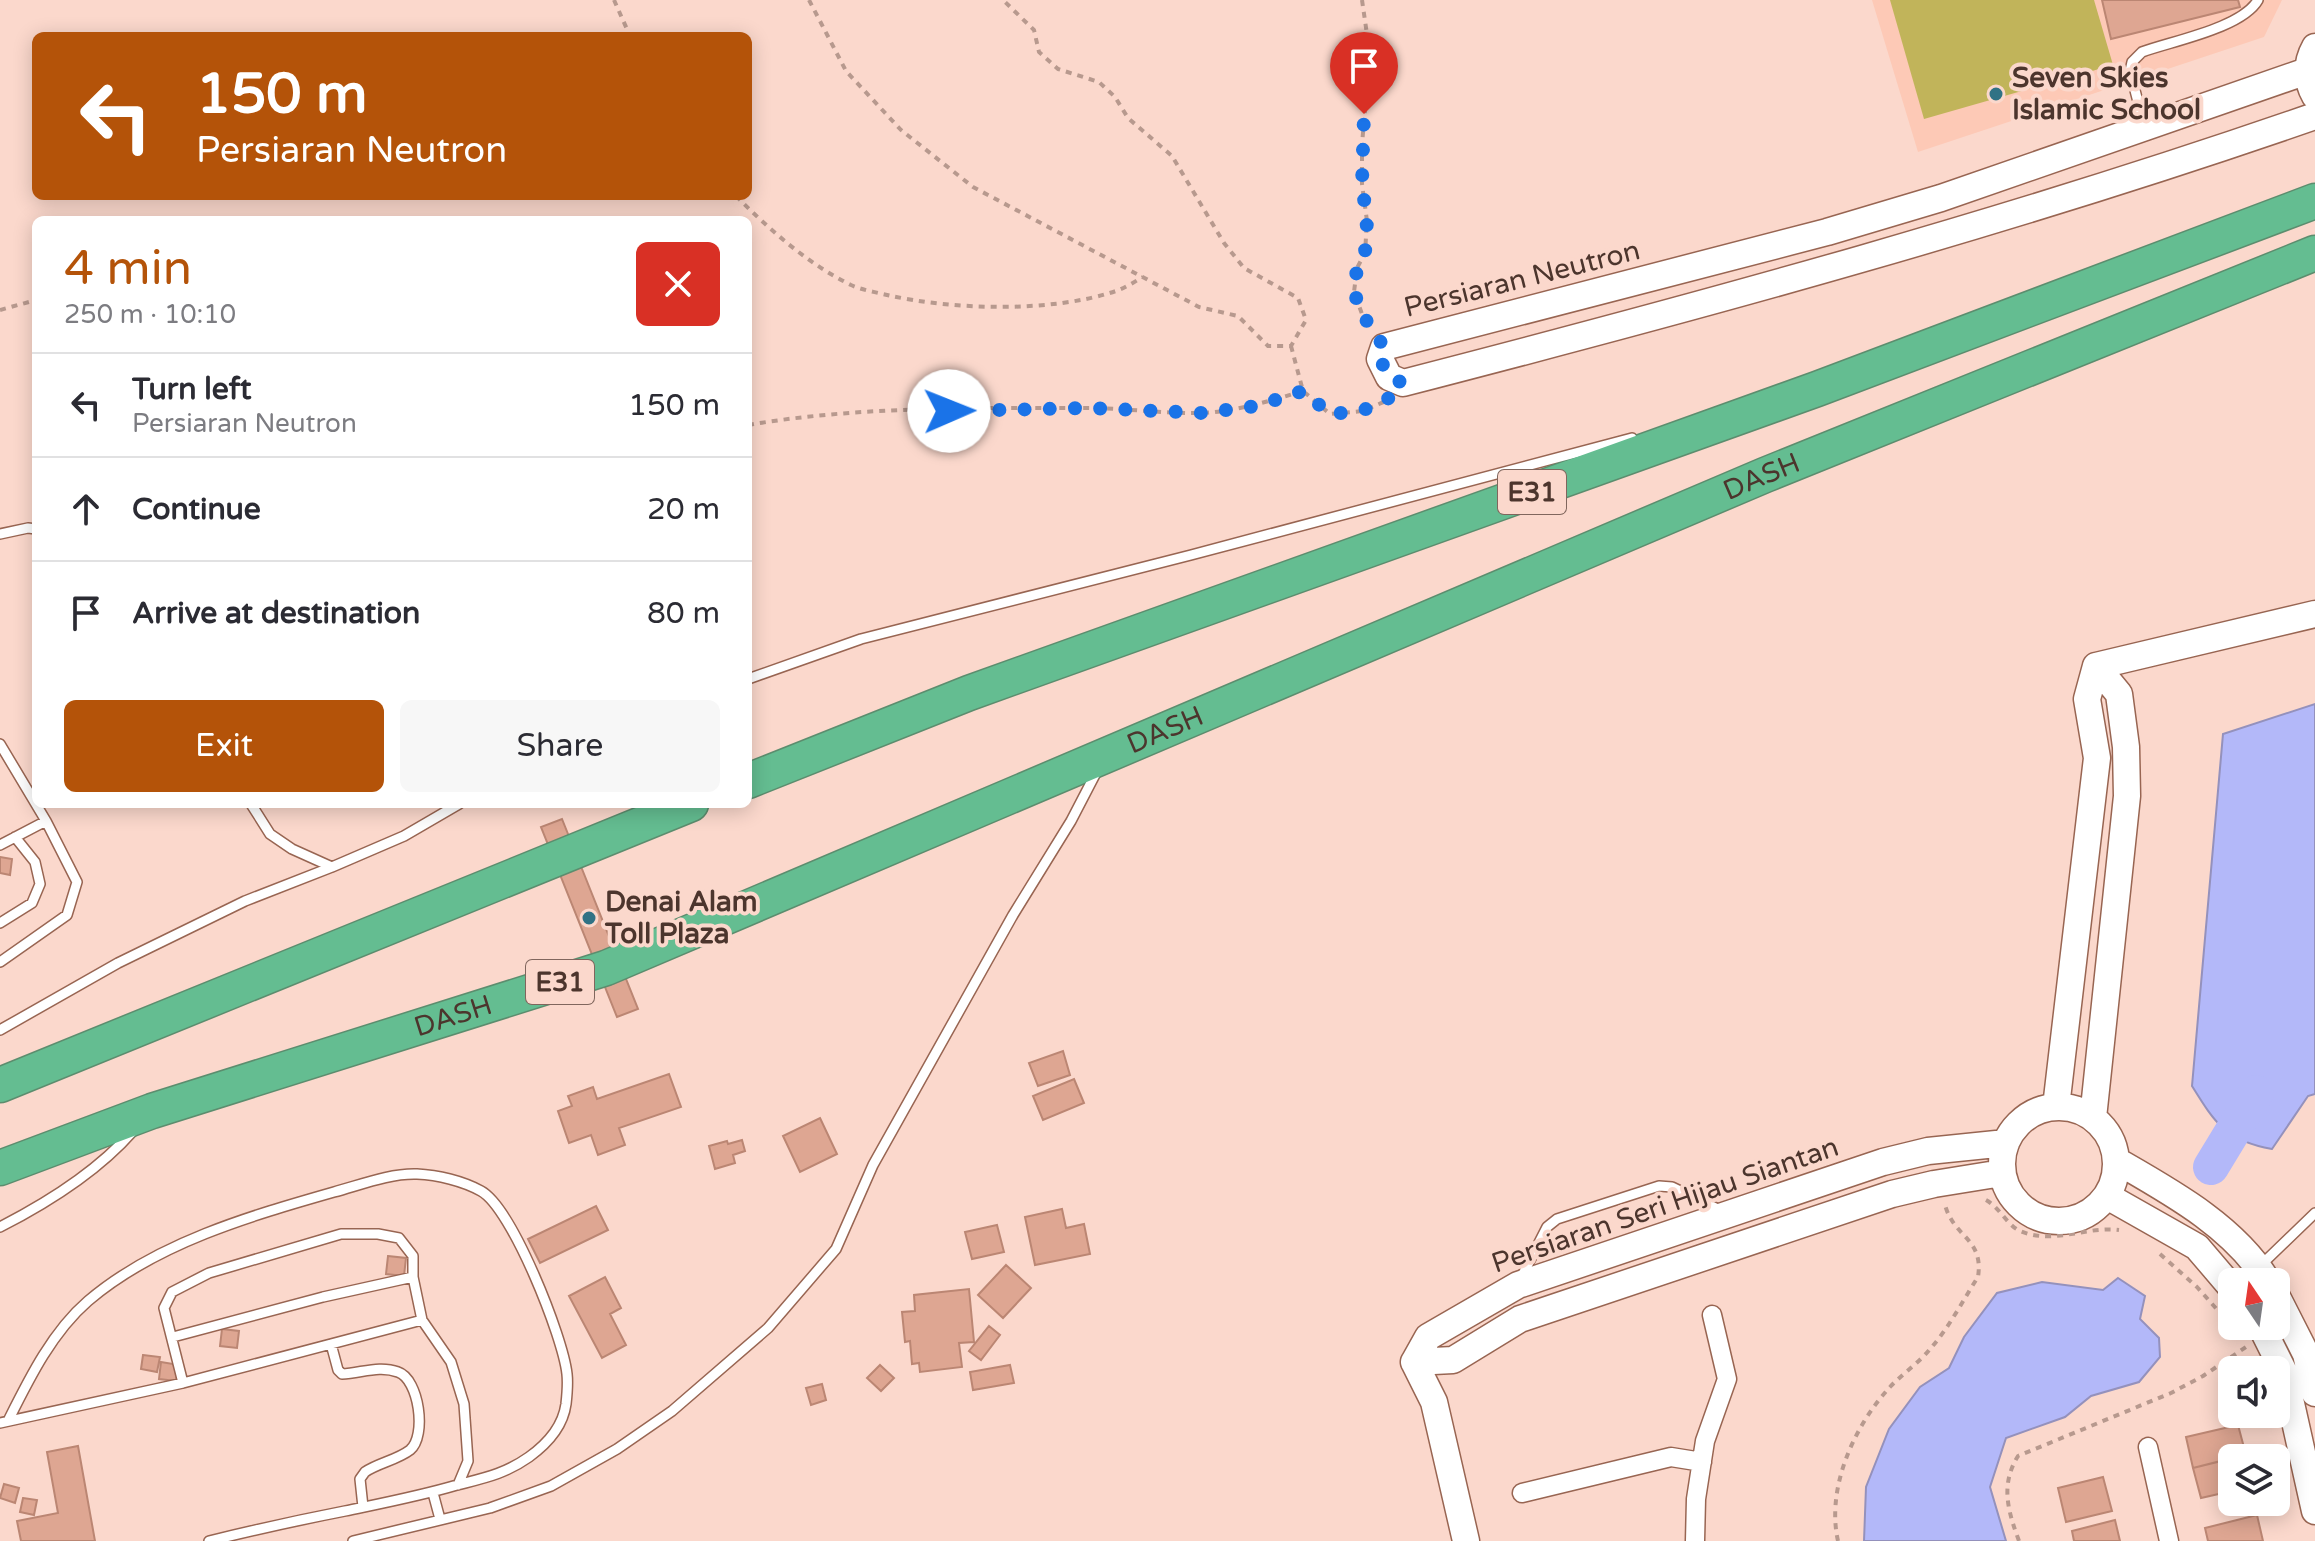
<!DOCTYPE html>
<html lang="en">
<head>
<meta charset="utf-8">
<style>
	body { margin:0; font-family:"Varela Round",sans-serif; background:#f7f7f7; color:#2b2b33; height:100vh; display:flex; flex-direction:column; font-size:30px; white-space:nowrap }
	* { box-sizing:border-box; margin:0 }
	p { font-size:26px; color:#7c7c81 }
	.icon { flex:none; width:44px; height:44px; fill:none; stroke:currentColor; stroke-width:2; stroke-linecap:round; stroke-linejoin:round }
	.map { position:relative; flex:1; overflow:hidden }
	.panel { position:absolute; left:32px; top:216px; width:720px; height:592px; display:flex; flex-direction:column; background:#fff; border-radius:12px; box-shadow:0 4px 20px #0003 }
	.panel>* { flex:none }
	.hud { position:absolute; left:32px; top:32px; width:720px; height:168px; border-radius:12px; box-shadow:0 4px 20px #0003; background:#b45309; color:#fff; overflow:hidden }
	.needle { width:52px; rotate:347deg }
	.buttons { position:absolute; left:2218px; top:1268px; display:grid; gap:16px }
	.buttons a { display:grid; place-items:center; width:72px; height:72px; border-radius:12px; background:#fff; box-shadow:0 4px 20px #0003; font-size:40px }
	.pin { position:absolute; display:grid; place-items:center; width:68px; height:68px; color:#fff; margin:-82px -34px; border-radius:50% 50% 50% 0; rotate:-45deg; box-shadow:0 0 8px #0007 }
	.pin .icon { rotate:45deg }
	.me { position:absolute; width:88px; margin:-44px; rotate:89deg; stroke-linejoin:round; filter:drop-shadow(0 0 6px #0008) }
	.turn { display:flex; align-items:center; gap:28px; height:168px; padding:0 32px; font-size:36px }
	.turn .icon { width:104px; height:104px; stroke-width:2.5 }
	.turn b { display:block; font-size:56px; line-height:68px }
	.round { display:grid; place-items:center; flex:none; width:84px; height:84px; border-radius:12px; background:#f7f7f7 }
	.overview { display:flex; align-items:center; justify-content:space-between; height:136px; padding:0 32px }
	h1 { font-size:48px; font-weight:600; line-height:60px; color:#b45309 }
	.action { display:flex; gap:16px; margin-top:auto; padding:16px 32px }
	.action a { flex:1; height:92px; border-radius:12px; background:#b45309; color:#fff; font-size:32px; font-weight:600; line-height:92px; text-align:center }
	.action a+a { background:#f7f7f7; color:#2b2b33 }
	ul { padding:0; list-style:none }
	li { display:flex; align-items:center; gap:24px; height:104px; padding:0 32px; border-top:2px solid #e1e1e2 }
	li div { flex:1 }
	li b { display:block; font-size:30px }
	li em { font-style:normal }
	.map>svg:first-child { display:block }
</style>
</head>
<body>
<div class="map">
<svg width="2315" height="1541" viewBox="0 0 2315 1541">
	<rect width="100%" height="100%" fill="#fbd8cc"/>
	<path fill="#fdc9b6" d="M1872,0H2282L2264,37L1918,152Z"/>
	<path fill="#c1b45a" d="M1890,0H2094L2113,65L1924,119Z"/>
	<path fill="#b3b8f9" stroke="#9491bc" stroke-width="2" d="M2315,704V1094L2308,1096L2272,1149C2226,1141 2215,1123 2192,1086L2223,734Z
		M2118,1278L2145,1296L2140,1319L2159,1338L2160,1357L2139,1382L2091,1396L2065,1417L2006,1438L1990,1487L2006,1541H1864L1866,1487L1889,1429L1920,1387L1949,1368L1964,1337L1997,1293L2042,1282L2103,1290Z"/>
	<g fill="none" stroke-linecap="round" stroke-linejoin="round">
		<path stroke="#b3b8f9" stroke-width="36" d="M2211,1167L2256,1093"/>
	</g>
	<path fill="#dea692" stroke="#bb8673" stroke-width="2" d="M2102,0H2238L2240,7L2111,39Z
		M562,819L638,1009L617,1017L541,827Z
		M0,857L12,859L10,875L0,873Z
		M1063,1051L1070,1075L1038,1086L1029,1063Z
		M669,1074L681,1107L619,1128L625,1145L598,1155L591,1135L569,1143L558,1111L572,1106L568,1096L593,1087L597,1099Z
		M1074,1079L1084,1103L1043,1120L1033,1096Z
		M820,1118L837,1154L800,1172L783,1136Z
		M742,1140L745,1151L733,1155L735,1163L715,1169L709,1146L727,1141L728,1144Z
		M596,1206L608,1230L540,1263L528,1239Z
		M1062,1209L1066,1228L1084,1224L1090,1254L1035,1265L1025,1217Z
		M997,1225L1004,1252L972,1259L965,1232Z
		M388,1256L406,1258L404,1276L386,1274Z
		M1006,1265L1031,1288L1003,1318L978,1295Z
		M605,1277L621,1308L610,1314L626,1345L602,1358L569,1296Z
		M969,1289L974,1342L959,1343L962,1367L920,1372L919,1363L912,1364L910,1341L905,1342L902,1312L915,1311L914,1295Z
		M989,1326L1000,1335L981,1360L969,1351Z
		M222,1329L239,1331L237,1348L220,1346Z
		M143,1355L160,1357L157,1372L141,1369Z
		M161,1362L179,1365L176,1381L159,1379Z
		M880,1365L894,1378L881,1391L867,1378Z
		M1010,1365L1014,1383L973,1390L970,1372Z
		M822,1384L826,1400L811,1405L806,1388Z
		M2238,1425L2246,1455L2193,1468L2186,1437Z
		M78,1446L95,1541H21L17,1521L58,1513L47,1452Z
		M2232,1458V1491L2201,1498L2193,1468Z
		M2103,1477L2112,1511L2066,1522L2058,1488Z
		M4,1484L19,1488L15,1503L0,1498Z
		M23,1498L37,1500L34,1515L20,1512Z
		M2257,1515L2263,1541H2208L2205,1528Z
		M2115,1520L2120,1541H2074L2072,1531Z"/>
	<g fill="none" stroke-linecap="round" stroke-linejoin="round">
		<defs>
			<path id="lane" d="M2144,125L2130,71L2132,62L2142,52C2172,41 2242,28 2258,0
				M0,534L28,528L36,529
				M748,679L861,639L1191,555L1632,438
				M0,744L46,821L77,882L67,915L0,962
				M251,804L270,834L292,849L332,867L404,836L459,804
				M0,845L46,821
				M0,923L32,903L40,884L35,862L15,837
				M0,1030L118,963L245,901L332,867
				M0,1227C49,1202 97,1172 133,1131
				M2259,1267L2315,1213
				M1521,1278L1547,1227L1557,1219L1659,1186L1672,1187L1722,1211
				M173,1337L323,1297L413,1277
				M331,1344L338,1370L342,1374C362,1373 379,1365 398,1372C419,1379 427,1436 410,1450C397,1460 378,1463 365,1472L360,1479L363,1507
				M183,1383L164,1308L172,1292L209,1273L341,1234H378L399,1238L413,1256V1277L422,1320
				M8,1421C29,1379 52,1332 88,1301C156,1243 250,1216 334,1192C360,1185 390,1173 417,1174C438,1175 463,1181 481,1191C512,1208 563,1337 567,1374C568,1383 567,1395 566,1404C563,1426 547,1444 529,1457C505,1474 484,1478 457,1485C420,1496 383,1503 345,1511C299,1520 254,1530 209,1541
				M0,1423L183,1383L422,1320L451,1362L464,1404L468,1461L458,1485
				M433,1493L440,1519
				M353,1541L490,1508L551,1486L617,1449L672,1411L768,1328L836,1249L873,1165L1013,915L1071,821L1098,769"/>
			<path id="street" d="M2148,1447L2169,1541
				M1522,1493L1671,1457L1702,1462
				M1695,1541L1696,1499L1705,1441L1727,1379L1712,1315"/>
			<path id="secondary" d="M2315,47C2306,63 2306,80 2315,96
				M2307,71L1941,198L1827,232L1384,347L1380,359L1389,377L1403,383C1709,304 2016,220 2315,116
				M2096,666L2315,614
				M2002 1164a57 57 0 1 1 114 0a57 57 0 1 1-114 0Z
				M2056,1107L2097,758L2087,699L2096,666
				M2093,1118L2127,796L2126,747L2119,694L2096,666
				M2117,1161C2171,1192 2235,1227 2268,1282
				M2107,1196L2197,1247L2232,1288
				M2276,1295L2306,1354L2315,1393
				M2261,1326L2284,1372L2315,1511
				M1414,1362L1428,1337L1518,1285L1883,1162L1928,1151L2006,1143
				M1414,1362L1453,1360L1520,1319L1892,1194L1934,1184L2002,1173
				M1414,1362L1434,1402L1466,1541"/>
			<g id="highway">
				<path d="M748,781L969,693L1817,389L2315,201"/>
				<path d="M0,1085L691,804"/>
				<path id="s1" d="M0,1168L152,1111L606,968L1765,475L2315,253"/>
			</g>
		</defs>
		<use href="#lane" stroke="#986552" stroke-width="12"/>
		<use href="#street" stroke="#986552" stroke-width="21"/>
		<use href="#secondary" stroke="#986552" stroke-width="29"/>
		<use href="#highway" stroke="#5c8d6e" stroke-width="37"/>
		<path stroke="#b7998e" stroke-width="4" stroke-dasharray="6 6" stroke-linecap="butt" d="M614,0L630,36
			M809,0L846,71L901,130L973,187L1199,307L1238,316L1268,346H1291L1306,320L1298,298L1244,268L1224,243L1172,156L1128,118L1115,97L1099,82L1058,69L1039,52L1034,30L1003,0
			M1362,0L1370,55L1362,144V184L1367,221L1365,253L1357,268L1354,292L1362,314L1371,328
			M736,196C770,230 808,264 851,285C862,290 875,292 887,295C953,310 1051,313 1116,291C1125,288 1134,282 1143,277
			M0,310L36,300
			M1291,346L1303,391L1330,414L1363,411L1388,400
			M748,425C859,406 975,408 1087,408C1125,408 1164,414 1202,413C1237,411 1270,401 1303,391
			M1986,1200C1999,1207 2006,1223 2018,1230C2052,1246 2084,1226 2119,1230
			M2160,1254L2197,1287L2238,1333
			M1838,1541C1826,1488 1854,1426 1890,1387C1902,1374 1919,1363 1930,1349C1949,1328 1963,1300 1978,1277C1984,1238 1954,1238 1945,1205
			M2019,1541C2008,1511 2000,1485 2018,1456L2171,1393L2203,1376L2246,1347"/>
		<use href="#lane" stroke="#fff" stroke-width="9"/>
		<use href="#street" stroke="#fff" stroke-width="18"/>
		<use href="#secondary" stroke="#fff" stroke-width="26"/>
		<use href="#highway" stroke="#64bd91" stroke-width="34"/>
	</g>
	<g fill="none" stroke-linecap="round" stroke-linejoin="round">
		<path stroke="#1a73e8" stroke-width="14" stroke-dasharray="0 25.2" d="M949,411L1089,408L1203,413L1257,406L1303,391L1330,414C1362,411 1383,410 1403,383L1389,377L1380,359L1384,347L1362,314L1354,292L1357,268L1365,253L1367,221L1362,184L1364,114"/>
	</g>
	<g fill="#317285" stroke="#fbd8cc" stroke-width="3">
		<circle cx="1996" cy="94" r="8"/>
		<circle cx="589" cy="918" r="8"/>
	</g>
	<g text-anchor="middle" dominant-baseline="central" stroke-width="8" stroke-linejoin="round" paint-order="stroke">
		<g fill="#fbd8cc" stroke="#80665d" stroke-width="2">
			<rect x="1498" y="470" width="68" height="44" rx="6"/>
			<rect x="526" y="960" width="68" height="44" rx="6"/>
		</g>
		<g font-size="26" font-weight="bold" fill="#4c352d">
			<text x="1532" y="492">E31</text>
			<text x="560" y="982">E31</text>
		</g>
		<g font-size="28" font-weight="bold" fill="#4c352d" stroke="#fbd8cc" text-anchor="start">
			<text x="2012" y="78">Seven Skies<tspan x="2012" dy="32">Islamic School</tspan></text>
			<text x="605" y="902">Denai Alam<tspan x="605" dy="32">Toll Plaza</tspan></text>
		</g>
		<g font-size="28" fill="#4c352d" stroke="#fbd8cc">
			<text transform="translate(1522 279) rotate(-14)">Persiaran Neutron</text>
			<text stroke="none"><textPath href="#s1" startOffset="1894">DASH</textPath></text>
			<text stroke="none"><textPath href="#s1" startOffset="1246">DASH</textPath></text>
			<text stroke="none"><textPath href="#s1" startOffset="478">DASH</textPath></text>
			<text transform="translate(1665 1205) rotate(-19)">Persiaran Seri Hijau Siantan</text>
		</g>
	</g>
</svg>
<div class="buttons">
<a><svg class="needle" viewBox="-14 -14 28 28"><path d="M0-13l5 13h-10z" fill="#e53935"/><path d="M0 13l5-13h-10z" fill="#7c7c81"/></svg></a>
<a><svg class="icon" aria-label="sound" viewBox="0 0 24 24"><path d="M4 9h4l5-4v14l-5-4H4zM17 9q2 3 0 6"/></svg></a>
<a><svg class="icon" aria-label="layers" viewBox="0 0 24 24"><path d="M12 4l9 5-9 5-9-5zM3 14l9 5 9-5"/></svg></a>
</div>
<div class="pin" style="left:1364px;top:114px;background:#d93025"><svg class="icon" aria-label="arrive" viewBox="0 0 24 24"><path d="M6 21V4h12l-3 4 3 4H6"/></svg></div>
<svg class="me" style="left:949px;top:411px" viewBox="-20 -20 40 40"><circle r="19" fill="#fff"/><path d="M0-13L10 11 0 6-10 11z" fill="#1a73e8"/></svg>
<div class="hud">
<div class="turn"><svg class="icon" aria-label="left" viewBox="0 0 24 24"><path d="M17 20v-9H6M10 6l-5 5 5 5"/></svg><div><b>150 m</b>Persiaran Neutron</div></div>
</div>
<section class="panel">
<div class="overview"><div><h1>4 min</h1><p>250 m · 10:10</p></div><a class="round" style="background:#d93025;color:#fff"><svg class="icon" aria-label="close" viewBox="0 0 24 24"><path d="M6 6l12 12M18 6L6 18"/></svg></a></div>
<ul>
<li><svg class="icon" aria-label="left" viewBox="0 0 24 24"><path d="M17 20v-9H6M10 6l-5 5 5 5"/></svg><div><b>Turn left</b><p>Persiaran Neutron</p></div><em>150 m</em></li>
<li><svg class="icon" aria-label="ahead" viewBox="0 0 24 24"><path d="M12 20V5M6 11l6-6 6 6"/></svg><div><b>Continue</b></div><em>20 m</em></li>
<li><svg class="icon" aria-label="arrive" viewBox="0 0 24 24"><path d="M6 21V4h12l-3 4 3 4H6"/></svg><div><b>Arrive at destination</b></div><em>80 m</em></li>
</ul>
<div class="action"><a>Exit</a><a>Share</a></div>
</section>
</div>
</body>
</html>
